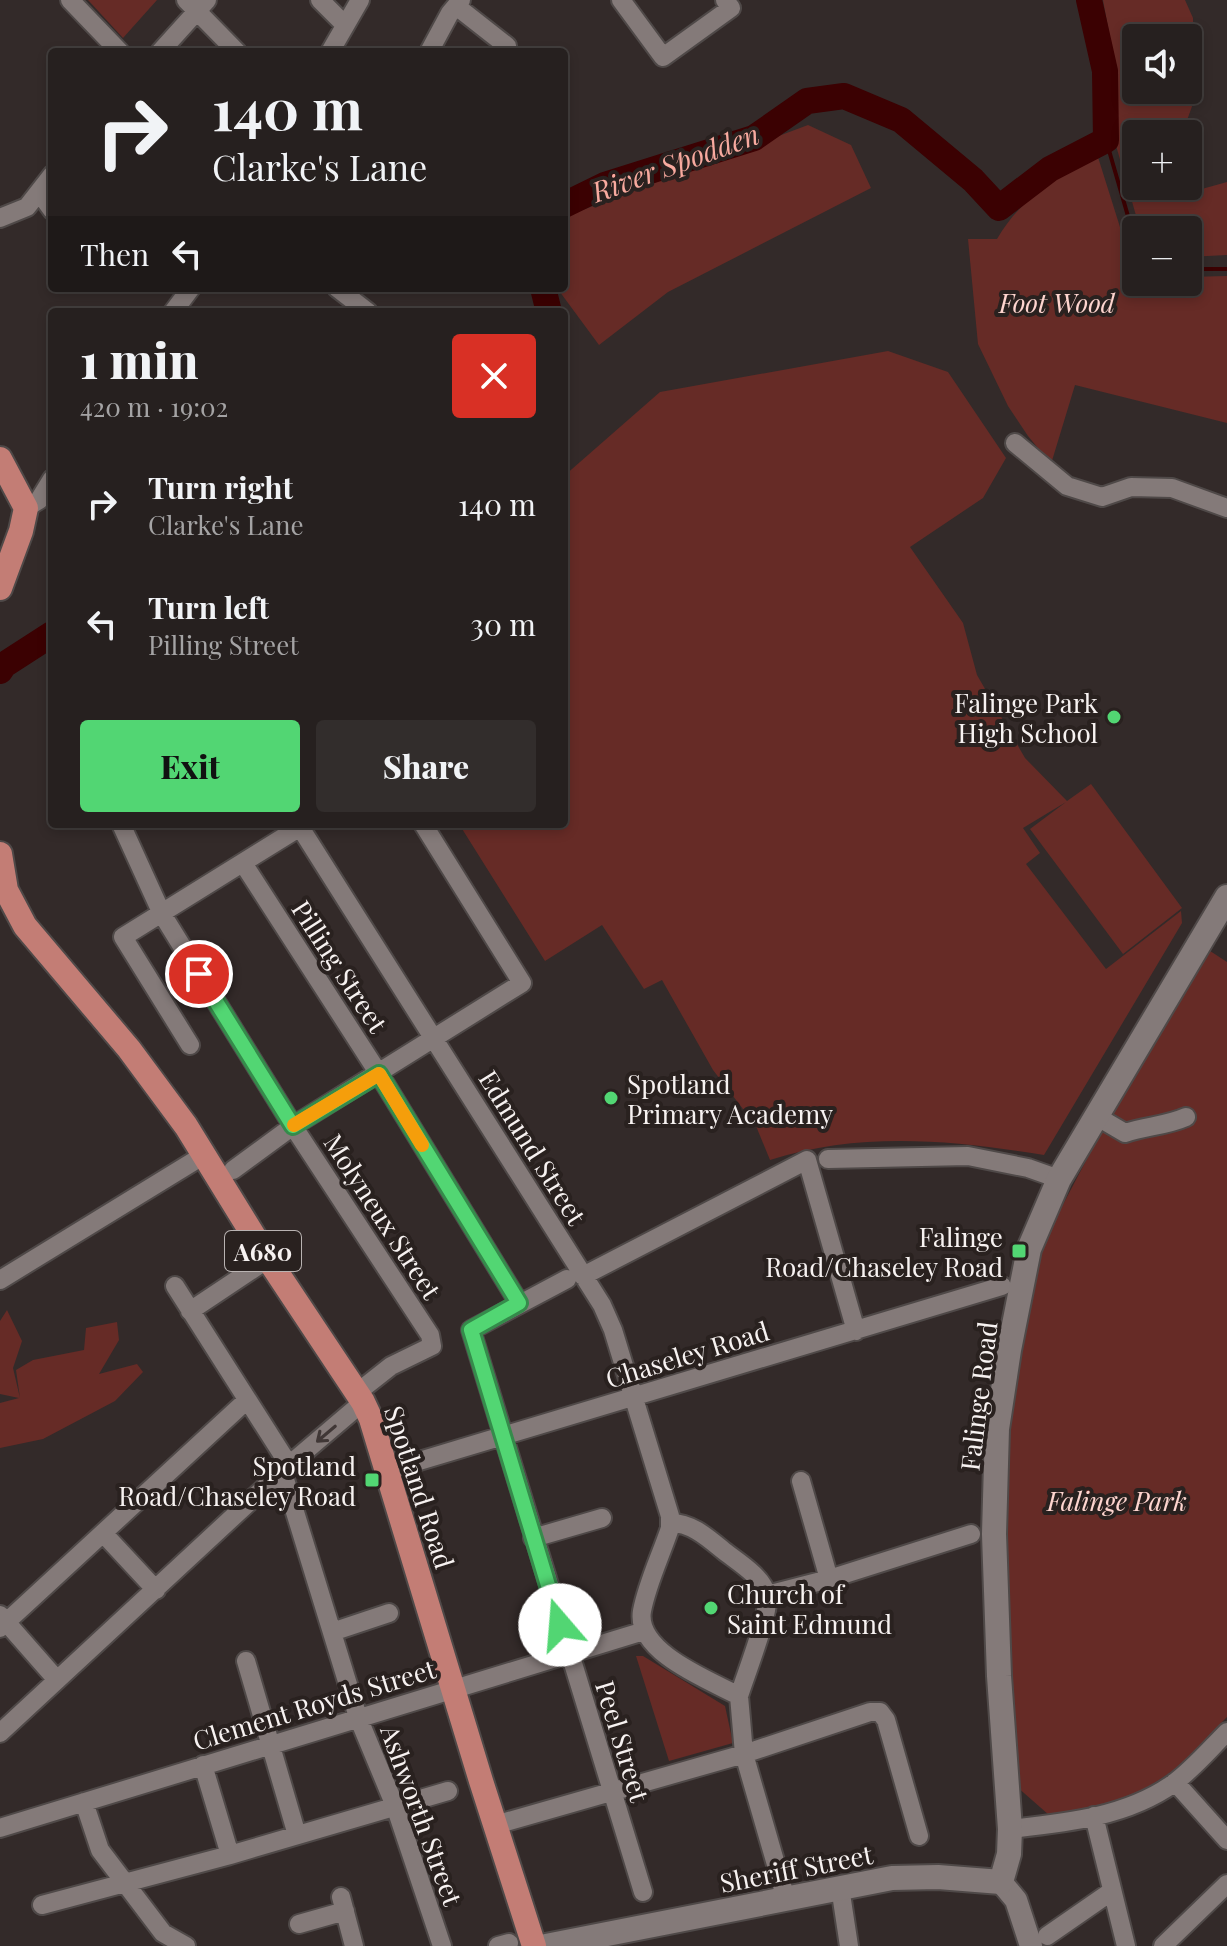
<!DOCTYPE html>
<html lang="en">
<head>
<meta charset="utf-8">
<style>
	body { margin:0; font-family:"Playfair Display",serif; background:#322d2c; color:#f1f3f6; height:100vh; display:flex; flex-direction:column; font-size:30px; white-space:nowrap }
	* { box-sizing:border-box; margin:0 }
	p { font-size:26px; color:#a4a3a4 }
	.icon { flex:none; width:44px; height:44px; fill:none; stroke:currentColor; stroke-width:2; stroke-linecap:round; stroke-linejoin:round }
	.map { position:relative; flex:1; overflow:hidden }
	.details { position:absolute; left:48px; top:308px; width:520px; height:520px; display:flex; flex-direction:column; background:#26201f; border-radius:8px; box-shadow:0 4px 12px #0003,0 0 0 2px #423e3d }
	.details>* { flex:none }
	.banner { position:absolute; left:48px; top:48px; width:520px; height:244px; border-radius:8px; box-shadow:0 4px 12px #0003,0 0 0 2px #423e3d; background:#26201f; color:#f1f3f6; overflow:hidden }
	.controls { position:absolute; left:1122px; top:24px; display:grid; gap:16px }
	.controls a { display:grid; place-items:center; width:80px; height:80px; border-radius:8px; background:#26201f; box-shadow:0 4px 12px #0003,0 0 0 2px #423e3d; font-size:40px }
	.pin { position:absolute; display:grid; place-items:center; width:68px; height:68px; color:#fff; margin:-34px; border:4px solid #fff; border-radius:50%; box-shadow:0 2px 8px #0007 }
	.me { position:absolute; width:88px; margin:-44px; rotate:342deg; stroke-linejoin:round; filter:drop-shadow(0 0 6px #0008) }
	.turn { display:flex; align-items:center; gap:28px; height:168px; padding:0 32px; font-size:36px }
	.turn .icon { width:104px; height:104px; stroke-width:2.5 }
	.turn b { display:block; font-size:56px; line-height:68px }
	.then { display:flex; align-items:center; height:76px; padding:0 32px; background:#0003; gap:16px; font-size:30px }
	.round { display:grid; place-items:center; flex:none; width:84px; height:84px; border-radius:8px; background:#322d2c }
	.headline { display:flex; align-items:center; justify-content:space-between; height:136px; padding:0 32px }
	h1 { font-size:48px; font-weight:800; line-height:60px }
	.primary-button { display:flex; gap:16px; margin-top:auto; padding:16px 32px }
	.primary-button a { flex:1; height:92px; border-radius:8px; background:#52d673; color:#111; font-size:32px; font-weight:800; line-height:92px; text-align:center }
	.primary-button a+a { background:#322d2c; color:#f1f3f6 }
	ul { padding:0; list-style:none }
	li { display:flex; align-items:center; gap:24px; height:120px; padding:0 32px }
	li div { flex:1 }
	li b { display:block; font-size:30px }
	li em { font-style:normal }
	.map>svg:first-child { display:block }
</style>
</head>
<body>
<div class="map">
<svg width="1227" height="1946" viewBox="0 0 1227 1946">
	<rect width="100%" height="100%" fill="#332a29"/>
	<path fill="#662b26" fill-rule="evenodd" d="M88,0H157L123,38Z
		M1103,0H1185L1193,18L1194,101L1182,134H1136V186H1187L1191,192L1227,182V255L1188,257V230H1144L1139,226L1115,142L1117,76ZM1136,38H1188V90H1136Z
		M808,125L851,145L871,188L668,292L599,345L557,288H564V217Z
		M1097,154L1125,243L1136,252V282H1188V277L1227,276V423L1075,385L1051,464L1028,436L1008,406L978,344L968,239H997C1022,196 1056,179 1097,154Z
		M888,351L948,372L1006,458L983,498L910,547L963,623L977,675L1025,758L1067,801L1091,784L1182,908L1123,954L1030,829L1066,802L1023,828L1040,853L1026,864L1106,969L1181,911L1182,923L1044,1155C952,1140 860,1131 770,1160L756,1126L713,1070L662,980L644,989L602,925L545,961L459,824H564V476L660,392Z
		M1204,947L1227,962V1717C1208,1736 1189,1759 1168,1774C1134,1798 1090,1815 1049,1815L1016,1786L1005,1516L1007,1435L1037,1254L1163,1014Z
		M7,1310L22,1341L13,1368L20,1398L16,1370L33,1360L84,1350L86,1328L117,1322L119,1340L99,1374L137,1364L143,1372L115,1401L43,1439L0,1448V1403L19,1398L0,1394V1321Z
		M636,1656H643L725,1706L733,1743L669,1761Z"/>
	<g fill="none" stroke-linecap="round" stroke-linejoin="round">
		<path stroke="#3b0102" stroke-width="4" d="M1106,140L1132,230L1136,234
			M1188,269H1227"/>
		<path stroke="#3b0102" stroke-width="26" d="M564,205L605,185L754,138L807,101L844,96L901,120L973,180L999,208L1050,169L1106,140L1105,71L1089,0
			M543,288L549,312
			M0,671L4,665L52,634"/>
		<defs>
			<path id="minor" d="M70,0L120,52
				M186,0L237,52
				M320,0L345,25
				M621,0L663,57L731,8L725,0
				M456,6L507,46
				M160,52L207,0
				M330,52L360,0
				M429,52L450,13L461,0
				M39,192L52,210
				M0,218L27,207L52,175
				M337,288L368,312
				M173,312L191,288
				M1015,443L1067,486L1102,497L1131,487L1172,488L1227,508
				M26,508L39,500L52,479
				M121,824L162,914L293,1126L430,1335L432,1346L391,1366L358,1392
				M298,824L602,1305L613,1330L670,1516V1528C661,1555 647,1584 642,1611C635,1652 709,1680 739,1696C745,1676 771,1611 767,1595C762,1576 738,1562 724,1551C708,1538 692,1523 671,1523
				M243,863L379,1074L519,1303
				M190,1045L123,937L305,824
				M1096,1116L1125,1133C1145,1126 1166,1126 1186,1117
				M828,1159L968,1156L1028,1168L1059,1179
				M233,1170L293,1126L522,983L423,824
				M583,1276L807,1160L856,1331
				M567,1279L471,1330L643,1892
				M0,1280L204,1155
				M175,1286L289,1465
				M190,1311L268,1259
				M386,1471L1002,1286
				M283,1473L358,1717L395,1806L442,1946
				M801,1481L829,1579
				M103,1533L156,1590
				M533,1538L602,1518
				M767,1595L829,1579L971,1534
				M0,1615L57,1680
				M0,1628L247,1400
				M332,1632L389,1613
				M246,1661L297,1835
				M739,1696L744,1754L786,1899
				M0,1733L289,1465L363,1402
				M203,1765L230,1855
				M1175,1782L1227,1840
				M84,1802L100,1850L163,1933L186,1946
				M1094,1816L1126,1946
				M495,1825L744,1754L870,1712H880L886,1720L919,1836
				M0,1828L644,1631
				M1010,1829C1065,1823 1127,1817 1174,1783C1193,1769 1210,1749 1227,1732
				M840,1887L849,1946
				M341,1897L354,1946
				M42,1905L230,1855L448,1791
				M299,1924L345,1911
				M1047,1936L1112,1891
				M498,1946L509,1943
				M1163,1946L1227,1884"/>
			<path id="tertiary" d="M1001,1882L1016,1900L1031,1946"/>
			<path id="secondary" d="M546,1946L892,1878L938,1877L1001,1882L1009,1854L1010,1829L999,1676L994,1534L997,1429L1009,1350L1029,1249L1059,1179L1227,897"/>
			<path id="primary" d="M0,459L26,508L21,531L0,588
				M0,854L6,890L25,926L129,1049L186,1126L268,1259L363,1402L371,1419L481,1781L534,1946"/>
		</defs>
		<use href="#minor" stroke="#4f4948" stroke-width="22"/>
		<use href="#tertiary" stroke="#4f4948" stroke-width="26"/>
		<use href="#secondary" stroke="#4f4948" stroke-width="28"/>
		<use href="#primary" stroke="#4f4948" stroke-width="28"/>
		<use href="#minor" stroke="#847a79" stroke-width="18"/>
		<use href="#tertiary" stroke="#847a79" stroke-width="22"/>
		<use href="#secondary" stroke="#847a79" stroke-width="24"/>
		<use href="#primary" stroke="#c37d75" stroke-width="24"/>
	</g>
	<defs><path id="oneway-shaft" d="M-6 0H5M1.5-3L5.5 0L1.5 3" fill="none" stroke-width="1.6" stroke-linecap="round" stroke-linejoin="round" transform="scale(2)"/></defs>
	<use stroke="#403736" href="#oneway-shaft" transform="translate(326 1434) rotate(140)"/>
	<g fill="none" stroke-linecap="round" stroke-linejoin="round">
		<defs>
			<path id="route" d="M199,974L293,1126L379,1074L519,1303L471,1330L560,1625"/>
		</defs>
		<use href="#route" stroke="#358b4b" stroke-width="20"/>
		<use href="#route" stroke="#52d673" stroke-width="14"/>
		<path stroke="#f59e0b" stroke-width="14" d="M294,1125L379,1074L422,1145"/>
	</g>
	<g fill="#52d673" stroke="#29211f" stroke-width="3">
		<circle cx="1114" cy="717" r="8"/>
		<circle cx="611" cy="1098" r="8"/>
		<rect x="1011" y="1243" width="16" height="16" rx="4"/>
		<rect x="364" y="1472" width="16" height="16" rx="4"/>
		<circle cx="711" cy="1608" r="8"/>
	</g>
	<g text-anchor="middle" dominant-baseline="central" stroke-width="8" stroke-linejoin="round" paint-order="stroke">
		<rect fill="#29211f" stroke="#b9b3b2" stroke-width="2" x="225" y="1231" width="76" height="40" rx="6"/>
		<g font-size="24" font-weight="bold" fill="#f7f2f1">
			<text x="263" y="1251">A680</text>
		</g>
		<g font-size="26" font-style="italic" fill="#fed5cf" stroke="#29211f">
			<text x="1057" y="302">Foot Wood</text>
			<text x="1117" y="1500">Falinge Park</text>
		</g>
		<g font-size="26" fill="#f7f2f1" stroke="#29211f" text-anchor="end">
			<text x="1098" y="702">Falinge Park<tspan x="1098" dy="30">High School</tspan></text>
			<text x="627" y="1083" text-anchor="start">Spotland<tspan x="627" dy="30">Primary Academy</tspan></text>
			<text x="1003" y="1236">Falinge<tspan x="1003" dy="30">Road/Chaseley Road</tspan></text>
			<text x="356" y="1465">Spotland<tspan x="356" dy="30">Road/Chaseley Road</tspan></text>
			<text x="727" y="1593" text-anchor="start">Church of<tspan x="727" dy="30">Saint Edmund</tspan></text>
		</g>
		<g font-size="26" fill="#f7f2f1" stroke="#29211f">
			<text transform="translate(340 966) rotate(57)">Pilling Street</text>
			<text transform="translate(533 1147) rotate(58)">Edmund Street</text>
			<text transform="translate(383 1216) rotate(57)">Molyneux Street</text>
			<text transform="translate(687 1354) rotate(-17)">Chaseley Road</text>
			<text transform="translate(978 1396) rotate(-83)">Falinge Road</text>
			<text transform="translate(420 1487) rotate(72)">Spotland Road</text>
			<text transform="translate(314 1704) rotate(-17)">Clement Royds Street</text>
			<text transform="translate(623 1741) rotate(73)">Peel Street</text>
			<text transform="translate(422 1815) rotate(70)">Ashworth Street</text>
			<text transform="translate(796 1868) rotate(-11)">Sheriff Street</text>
		</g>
		<g font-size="28" font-style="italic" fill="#f8aa9f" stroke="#29211f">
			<text transform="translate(675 162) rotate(-20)">River Spodden</text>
		</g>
	</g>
</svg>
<div class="controls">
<a><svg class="icon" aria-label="sound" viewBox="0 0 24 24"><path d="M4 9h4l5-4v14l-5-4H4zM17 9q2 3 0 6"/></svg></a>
<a>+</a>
<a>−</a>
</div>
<div class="pin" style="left:199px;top:974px;background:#d93025"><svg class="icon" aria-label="arrive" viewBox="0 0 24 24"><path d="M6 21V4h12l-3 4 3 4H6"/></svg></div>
<svg class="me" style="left:560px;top:1625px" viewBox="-20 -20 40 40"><circle r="19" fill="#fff"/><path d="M0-13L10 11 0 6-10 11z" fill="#52d673"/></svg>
<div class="banner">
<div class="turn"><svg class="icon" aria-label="right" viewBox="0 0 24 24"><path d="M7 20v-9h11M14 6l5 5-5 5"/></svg><div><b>140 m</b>Clarke's Lane</div></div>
<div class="then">Then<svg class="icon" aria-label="left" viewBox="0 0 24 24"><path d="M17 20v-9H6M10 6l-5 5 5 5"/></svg></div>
</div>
<section class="details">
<div class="headline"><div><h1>1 min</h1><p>420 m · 19:02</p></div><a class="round" style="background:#d93025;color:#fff"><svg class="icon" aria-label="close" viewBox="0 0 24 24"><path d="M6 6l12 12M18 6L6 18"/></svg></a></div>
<ul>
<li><svg class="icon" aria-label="right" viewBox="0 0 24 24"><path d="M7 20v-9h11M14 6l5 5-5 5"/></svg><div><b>Turn right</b><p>Clarke's Lane</p></div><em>140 m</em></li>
<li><svg class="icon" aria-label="left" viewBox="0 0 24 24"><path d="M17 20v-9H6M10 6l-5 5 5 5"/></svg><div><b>Turn left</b><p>Pilling Street</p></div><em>30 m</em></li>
</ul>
<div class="primary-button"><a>Exit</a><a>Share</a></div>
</section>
</div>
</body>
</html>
